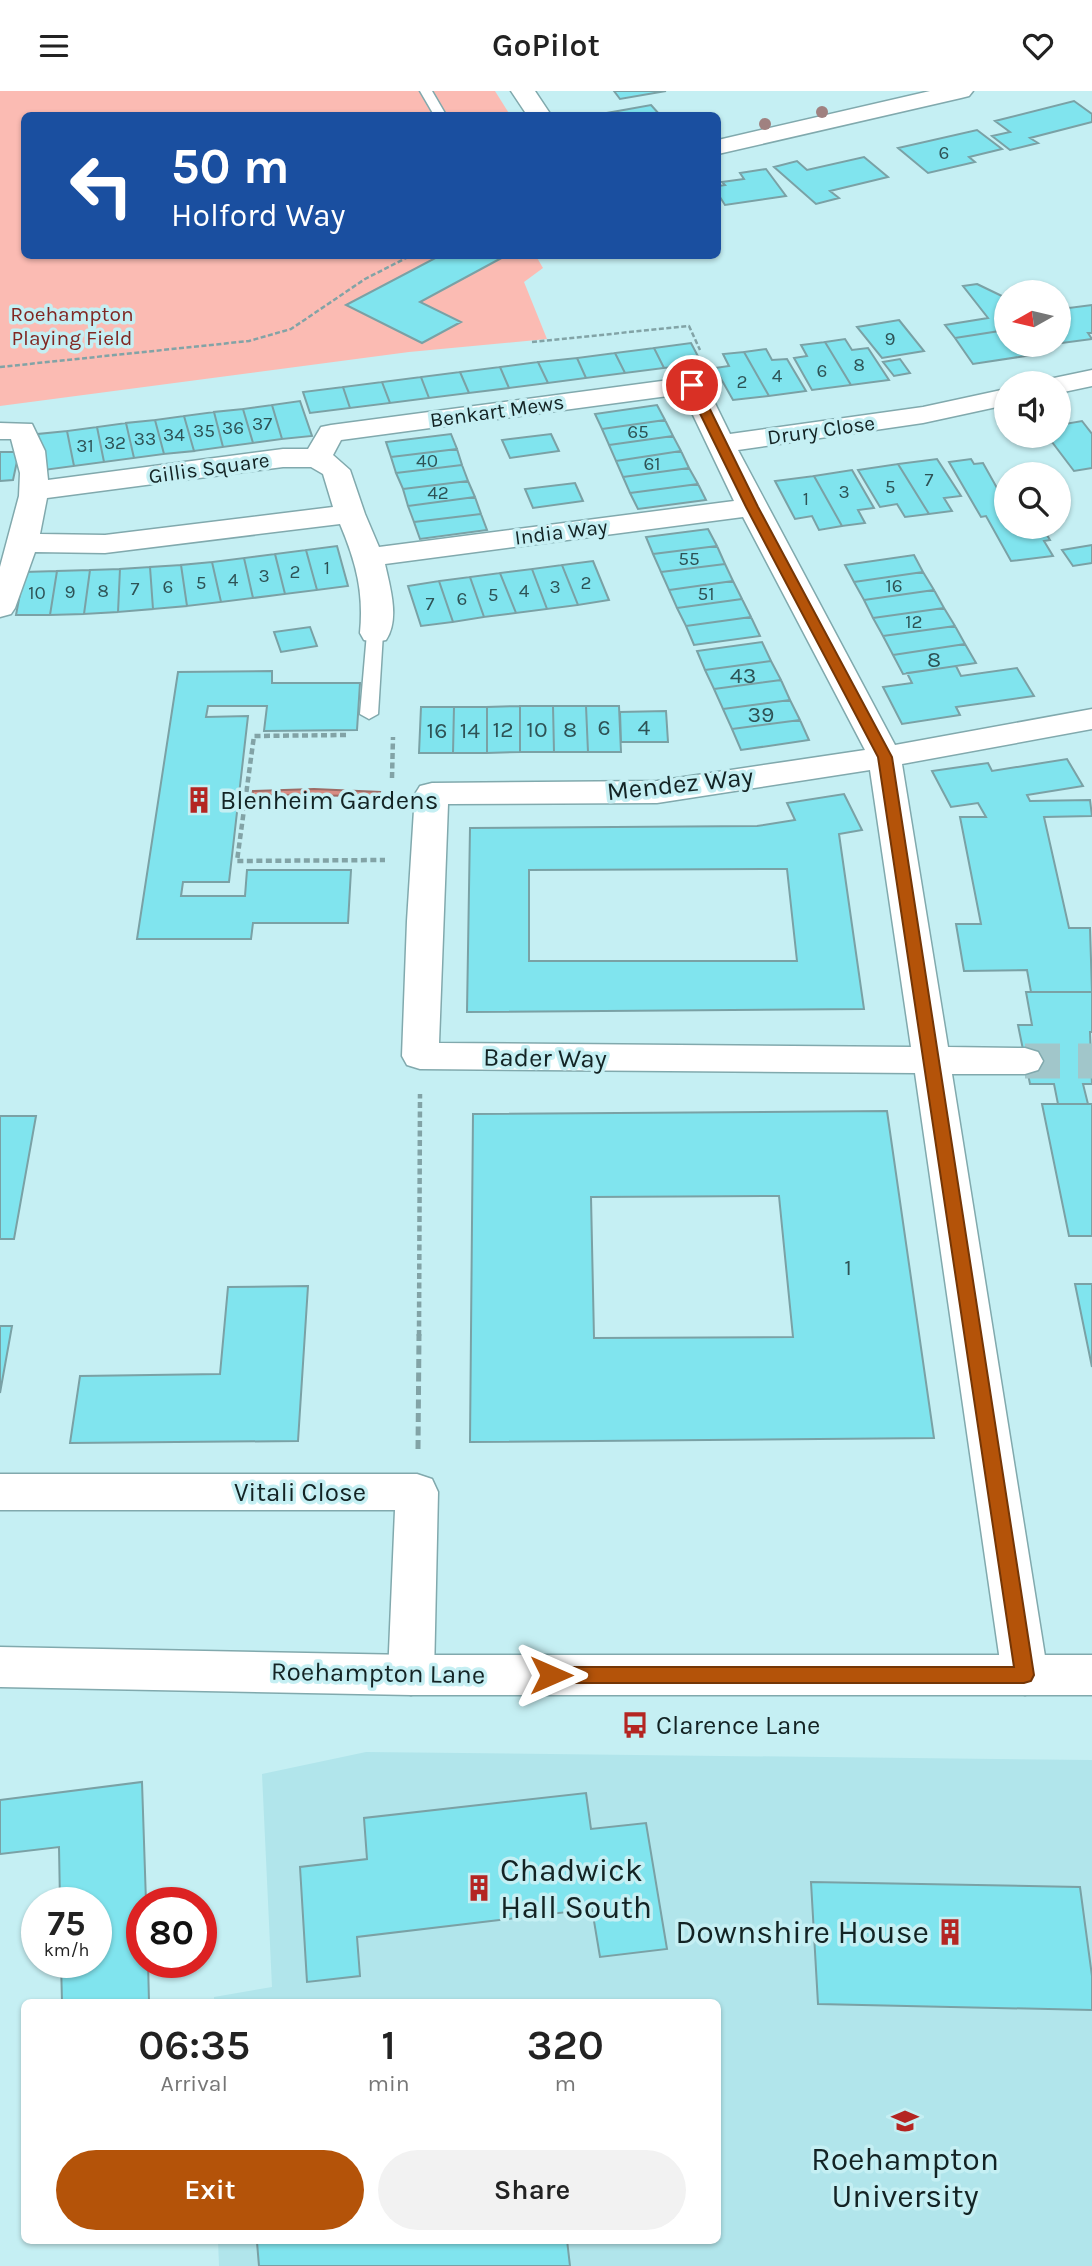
<!DOCTYPE html>
<html lang="en">
<head>
<meta charset="utf-8">
<style>
	body { margin:0; font-family:Karla,sans-serif; background:#f2f2f2; color:#222; height:100vh; display:flex; flex-direction:column; font-size:26px; white-space:nowrap }
	* { box-sizing:border-box; margin:0 }
	p { font-size:23px; color:#767676 }
	.icon { flex:none; width:38px; height:38px; fill:none; stroke:currentColor; stroke-width:2; stroke-linecap:round; stroke-linejoin:round }
	.map { position:relative; flex:1; overflow:hidden }
	.drawer { position:absolute; left:21px; top:1908px; width:700px; height:245px; display:flex; flex-direction:column; background:#fff; border-radius:10px; box-shadow:0 2px 5px #0004 }
	.drawer>* { flex:none }
	.top-card { position:absolute; left:21px; top:21px; width:700px; height:147px; border-radius:10px; box-shadow:0 2px 5px #0004; background:#1a4fa0; color:#fff; overflow:hidden }
	.needle { width:46px; rotate:262deg }
	.buttons { position:absolute; left:994px; top:189px; display:grid; gap:14px }
	.buttons a { display:grid; place-items:center; width:77px; height:77px; border-radius:50%; background:#fff; box-shadow:0 2px 5px #0004; font-size:35px }
	.speed { position:absolute; left:21px; top:1796px; display:flex; gap:14px; font-size:35px; font-weight:700; text-align:center }
	.speed>* { display:grid; place-content:center; width:91px; height:91px; border-radius:50%; background:#fff; box-shadow:0 2px 5px #0004; line-height:1 }
	.speed small { font-size:18px; font-weight:400 }
	.speed .limit { border:10px solid #d22; background:#fff; color:#111 }
	.pin { position:absolute; display:grid; place-items:center; width:60px; height:60px; color:#fff; margin:-30px; border:4px solid #fff; border-radius:50%; box-shadow:0 2px 7px #0007 }
	.me { position:absolute; width:77px; margin:-38px; rotate:90deg; stroke-linejoin:round; filter:drop-shadow(0 0 5px #0008) }
	.turn { display:flex; align-items:center; gap:24px; height:147px; padding:0 35px; font-size:32px }
	.turn .icon { width:91px; height:91px; stroke-width:2.5 }
	.turn b { display:block; font-size:49px; line-height:60px }
	.eta { display:flex; justify-content:space-evenly; align-items:center; height:119px; text-align:center }
	.eta b { font-size:42px; font-weight:600; line-height:49px }
	.primary-button { display:flex; gap:14px; margin-top:auto; padding:14px 35px }
	.primary-button a { flex:1; height:80px; border-radius:42px; background:#b45309; color:#fff; font-size:28px; font-weight:600; line-height:80px; text-align:center }
	.primary-button a+a { background:#f2f2f2; color:#222 }
	header { display:flex; justify-content:space-between; align-items:center; height:91px; padding:0 35px; background:#fff; font-size:32px; font-weight:600 }
	.map>svg:first-child { display:block }
</style>
</head>
<body>
<header><svg class="icon" aria-label="menu" viewBox="0 0 24 24"><path d="M4 6h16M4 12h16M4 18h16"/></svg>GoPilot<svg class="icon" aria-label="heart" viewBox="0 0 24 24"><path d="M12 20l-8-8c-3-5 5-10 8-4 3-6 11-1 8 4z"/></svg></header>
<div class="map">
<svg width="1092" height="2175" viewBox="0 0 1092 2175">
	<rect width="100%" height="100%" fill="#c5eff3"/>
	<path fill="#b1e5eb" d="M366,1661L1092,1669V2175H219L218,2149H718V1911H214V1906L272,1896L262,1683Z"/>
	<path fill="#fbbbb3" d="M0,0H495L510,24H24V164L536,165L543,177L524,191L547,248L409,261L0,315Z"/>
	<path fill="#d88c83" stroke="#9d6c66" stroke-width="2" d="M314,698L380,701L379,705L252,704L253,700Z"/>
	<path fill="#80e4ee" stroke="#7aa1a5" stroke-width="2" fill-rule="evenodd" d="M614,0H666L620,8Z
		M1074,10L1092,23V31L1030,47L1038,52L1010,59L992,45L1010,41L995,30Z
		M651,14L660,24H609L607,22Z
		M977,39L1002,58L969,66L975,71L928,82L898,57Z
		M864,66L888,86L830,100L839,107L816,113L774,76L797,70L807,79Z
		M766,78L786,105L725,114L718,103V95L725,94L722,91L744,88L740,82Z
		M441,164H507L420,211L461,231L422,252L346,214Z
		M977,193L1006,207V239L955,247L945,234L988,227L963,195Z
		M1059,209H1062L1069,217L1092,214V242H1088L1092,248L1062,252L1059,247Z
		M899,229L924,260L882,267L857,236Z
		M1006,239V254H1024L1032,264L973,273L955,247Z
		M845,248L852,259L868,257L889,289L851,294L825,251Z
		M825,251L851,294L812,299L794,267L807,265L801,254Z
		M691,252L702,273L664,277L654,257Z
		M654,257L664,277L625,282L615,262Z
		M766,258L772,269L787,268L806,300L769,305L744,261Z
		M744,261L769,305L733,309L715,277L729,275L723,263Z
		M615,262L625,282L586,287L577,267Z
		M577,267L586,287L548,292L538,271Z
		M900,268L910,282L894,285L883,271Z
		M538,271L548,292L509,297L500,276Z
		M500,276L509,297L469,302L460,281Z
		M460,281L469,302L429,307L421,286Z
		M421,286L429,307L390,312L382,291Z
		M382,291L390,312L350,317L343,296Z
		M343,296L350,317L310,322L303,301Z
		M300,310L312,345L282,348L272,314Z
		M272,314L282,348L253,352L243,318Z
		M657,314L665,329L602,338L595,323Z
		M243,318L253,352L223,356L214,321Z
		M214,321L223,356L194,360L184,325Z
		M184,325L194,360L164,363L155,329Z
		M155,329L164,363L134,367L126,332Z
		M665,329L673,345L609,354L602,338Z
		M1082,330L1092,343V377L1074,380L1052,351L1029,354L1022,345H1059V334Z
		M126,332L134,367L104,371L97,336Z
		M97,336L104,371L74,375L67,340Z
		M67,340L74,375L44,379L38,343Z
		M451,343L457,358L391,366L386,351Z
		M551,343L559,360L510,367L502,349Z
		M673,345L681,360L616,370L609,354Z
		M457,358L462,374L396,382L391,366Z
		M681,360L689,377L623,386L616,370Z
		M0,361H19L13,389L0,390Z
		M937,368L961,405L944,407L952,420L929,423L898,373Z
		M971,368L974,373L983,372L1006,413V436H1042L1050,449L1044,450L1053,465L1011,470L986,425L981,426L949,371Z
		M898,373L929,423L905,426L897,413L880,416L858,379Z
		M462,374L468,390L403,398L396,382Z
		M689,377L698,393L630,402L623,386Z
		M852,379L874,417L858,419L865,432L842,435L814,385Z
		M814,385L842,435L819,439L812,425L795,428L775,390Z
		M468,390L475,406L408,415L403,398Z
		M575,392L583,410L533,417L525,398Z
		M698,393L706,409L638,418L630,402Z
		M475,406L481,423L414,431L408,415Z
		M481,423L487,439L420,448L414,431Z
		M708,438L717,455L653,463L646,446Z
		M1092,454V472L1073,475L1062,459Z
		M337,455L348,495L317,499L306,459Z
		M717,455L725,473L661,481L653,463Z
		M306,459L317,499L285,503L275,463Z
		M275,463L285,503L253,507L244,467Z
		M914,464L923,481L854,491L845,474Z
		M244,467L253,507L221,511L212,471Z
		M593,470L609,509L578,514L562,474Z
		M212,471L221,511L187,515L181,474Z
		M725,473L733,490L669,499L661,481Z
		M181,474L187,515L153,518L150,476Z
		M562,474L578,514L547,518L532,478Z
		M150,476L153,518L118,521L120,478Z
		M120,478L118,521L84,523L90,479Z
		M532,478L547,518L516,522L500,482Z
		M90,479L84,523L50,524L57,480Z
		M57,480L50,524H16L24,481Z
		M923,481L934,499L864,509L854,491Z
		M500,482L516,522L484,526L470,486Z
		M470,486L484,526L453,531L439,490Z
		M439,490L453,531L421,535L408,495Z
		M733,490L742,508L677,517L669,499Z
		M934,499L944,517L873,527L864,509Z
		M742,508L751,526L686,535L677,517Z
		M944,517L955,535L883,545L873,527Z
		M751,526L760,545L694,554L686,535Z
		M955,535L965,553L893,564L883,545Z
		M310,536L317,555L281,561L274,541Z
		M762,551L771,570L705,579L697,560Z
		M965,553L976,572L903,583L893,564Z
		M771,570L781,589L714,598L705,579Z
		M956,575L961,585L1017,577L1034,605L956,616L960,624L902,633L883,596L912,592L907,582Z
		M272,580V592H360L357,639L264,640L267,615H208L206,626L248,625L229,791H183L181,805H245L247,779H351L348,832H253L251,848H137L178,581Z
		M781,589L790,609L723,618L714,598Z
		M790,609L800,629L732,638L723,618Z
		M520,615H553L554,661H520Z
		M520,615V661L487,662V616Z
		M553,615H586L588,661H554Z
		M586,615H619L621,661H588Z
		M421,616H454L453,662H419Z
		M454,616H487V662H453Z
		M666,620L668,651H621L620,621Z
		M800,629L809,649L741,659L732,638Z
		M1067,668L1083,695L1027,704L1030,710L1090,709L1092,725L1044,726L1069,837H1090L1092,901H1031L1027,879L964,880L956,833H981L960,726H986L978,712L951,716L932,680L988,672L992,680Z
		M844,703L862,739L839,743L864,918L467,921L470,737L757,735L795,729L787,712ZM787,778L797,870H529V779Z
		M1026,901H1092V941H1090L1092,993H1083L1088,1013H1058L1054,993H1030L1018,934H1032Z
		M1042,1013H1092V1145H1069Z
		M887,1020L934,1347L470,1351L473,1023ZM779,1105L793,1246L594,1247L591,1106Z
		M0,1025H36L14,1148H0Z
		M1075,1193H1092V1276Z
		M308,1195L298,1350L70,1352L80,1285L220,1283L228,1196Z
		M0,1235H12L0,1302Z
		M142,1691L146,1811H142V1871H148L149,1911H62L61,1871H96V1811H60L59,1756L0,1763V1709Z
		M586,1702L591,1738L646,1732L667,1858L600,1866L592,1818L357,1846L360,1885L307,1891L300,1776L367,1768L364,1727Z
		M811,1791L1080,1796L1092,1885V1919L818,1913Z
		M272,2149H567L570,2175H259L257,2151Z"/>
	<g fill="none" stroke-linecap="round" stroke-linejoin="round">
		<path stroke="#a1c6ca" stroke-width="35" stroke-dasharray="35 18" stroke-linecap="butt" d="M1025,970H1092"/>
		<defs>
			<path id="lane" d="M420,0H432L446,24H434Z
				M375,537L383,542L378,623L369,628L360,623L367,542Z"/>
			<path id="street" d="M511,0H535L551,24H527Z
				M930,0H973L969,5L961,7L718,63V49Z
				M1092,279V295L1059,302V292H1046L1049,288Z
				M692,286L702,288L706,294L730,343L923,316L1006,298V314L923,332L738,359L895,654L1092,618V638L902,673L948,956L1025,957L1038,961L1043,970L1038,979L1025,983H952L1048,1584L1041,1598L1025,1604L1009,1598L1002,1584L915,982L420,978L407,974L402,965L407,830L415,703L420,695L432,692L657,690L865,659L743,426L385,473C390,496 400,528 386,549L375,551L364,549L360,542C364,501 356,471 340,433L105,462L35,461L15,517L11,523L0,526V476L19,405L20,382L11,348H0V332L32,333L45,360L48,389L283,358H308L321,336L331,334ZM683,303L734,410L379,456L365,423L350,379L333,364L341,349ZM283,376H311L323,383L333,416L105,444L40,443L47,407ZM870,679L911,956L439,952L448,713L657,712Z
				M0,1383H417L432,1388L438,1401L434,1584L427,1598L411,1604L395,1598L388,1584L395,1419H0Z"/>
			<path id="highway" d="M0,1556L411,1564H1092V1604H411L0,1596Z"/>
		</defs>
		<use href="#lane" stroke="#81a9ad" stroke-width="3"/>
		<use href="#street" stroke="#81a9ad" stroke-width="3"/>
		<use href="#highway" stroke="#81a9ad" stroke-width="3"/>
		<path stroke="#82a3a6" stroke-width="2.5" stroke-dasharray="5 2.5" stroke-linecap="butt" d="M532,251L689,235L700,259
			M0,276L249,250L291,238L365,188L412,164"/>
		<path stroke="#82a3a6" stroke-width="4.5" stroke-dasharray="6 3.5" stroke-linecap="butt" d="M346,644L254,645L237,770L385,769
			M392,687L393,646
			M419,1245L420,1003"/>
		<path stroke="#82a3a6" stroke-width="5" stroke-dasharray="9 4.5" stroke-linecap="butt" d="M418,1358L419,1243"/>
		<use href="#lane" fill="#fff" fill-rule="evenodd"/>
		<use href="#street" fill="#fff" fill-rule="evenodd"/>
		<use href="#highway" fill="#fff" fill-rule="evenodd"/>
	</g>
	<g fill="#a08180">
		<circle cx="822" cy="21" r="6"/>
		<circle cx="765" cy="33" r="6"/>
	</g>
	<path fill="#b45309" stroke="#753606" stroke-width="2" d="M692,290L698,294L758,416L892,666L1034,1584L1031,1590L1024,1592H551L544,1590L541,1584L544,1578L551,1576H1014L878,666L746,416L686,294Z"/>
	<defs>
		<symbol id="building-bare" viewBox="-9 -9 18 18"><path d="M-4-6H4V6H1V3H-1V6H-4ZM-2.5-4.3h1.7v1.8h-1.7ZM.8-4.3h1.7v1.8H.8ZM-2.5-1h1.7V.8h-1.7ZM.8-1h1.7V.8H.8Z" fill="#b42522" stroke="#c5eff3" stroke-width="2.5" paint-order="stroke"/></symbol>
		<symbol id="bus-bare" viewBox="-9 -9 18 18"><path d="M-5-6H5V4H4V6H2V4H-2V6H-4V4H-5ZM-3.5-4V0h7V-4ZM-3.5 1.2v1.5H-2V1.2ZM2 1.2v1.5H3.5V1.2Z" fill="#b42522" stroke="#c5eff3" stroke-width="2.5" paint-order="stroke"/></symbol>
		<symbol id="university-bare" viewBox="-9 -9 18 18"><path d="M0-5L7-2L0 1L-7-2ZM-4 1L0 2.5L4 1V4Q0 6-4 4Z" fill="#b42522" stroke="#c5eff3" stroke-width="2.5" paint-order="stroke"/></symbol>
	</defs>
	<g fill-rule="evenodd">
		<use href="#building-bare" x="180" y="690" width="38" height="38"/>
		<use href="#bus-bare" x="616" y="1615" width="38" height="38"/>
		<use href="#building-bare" x="460" y="1778" width="38" height="38"/>
		<use href="#building-bare" x="931" y="1822" width="38" height="38"/>
		<use href="#university-bare" x="886" y="2011" width="38" height="38"/>
	</g>
	<g text-anchor="middle" dominant-baseline="central" stroke-width="7" stroke-linejoin="round" paint-order="stroke">
		<g font-size="19" fill="#2e5356">
			<text x="944" y="62">6</text>
			<text x="890" y="248">9</text>
			<text x="859" y="274">8</text>
			<text x="822" y="280">6</text>
			<text x="777" y="285">4</text>
			<text x="742" y="291">2</text>
			<text x="262" y="333">37</text>
			<text x="233" y="337">36</text>
			<text x="204" y="340">35</text>
			<text x="638" y="341">65</text>
			<text x="174" y="344">34</text>
			<text x="145" y="348">33</text>
			<text x="115" y="352">32</text>
			<text x="85" y="355">31</text>
			<text x="427" y="370">40</text>
			<text x="652" y="373">61</text>
			<text x="929" y="389">7</text>
			<text x="890" y="396">5</text>
			<text x="844" y="401">3</text>
			<text x="438" y="402">42</text>
			<text x="806" y="408">1</text>
			<text x="689" y="468">55</text>
			<text x="327" y="477">1</text>
			<text x="295" y="481">2</text>
			<text x="264" y="485">3</text>
			<text x="233" y="489">4</text>
			<text x="201" y="492">5</text>
			<text x="586" y="492">2</text>
			<text x="894" y="495">16</text>
			<text x="168" y="496">6</text>
			<text x="555" y="496">3</text>
			<text x="135" y="498">7</text>
			<text x="103" y="500">8</text>
			<text x="524" y="500">4</text>
			<text x="70" y="501">9</text>
			<text x="37" y="502">10</text>
			<text x="706" y="503">51</text>
			<text x="493" y="504">5</text>
			<text x="462" y="508">6</text>
			<text x="430" y="513">7</text>
			<text x="914" y="531">12</text>
		</g>
		<g font-size="21" fill="#812722" stroke="#c5eff3">
			<text x="72" y="223">Roehampton<tspan x="72" dy="24">Playing Field</tspan></text>
		</g>
		<g font-size="21" fill="#132324" stroke="#c5eff3">
			<text transform="translate(497 320) rotate(-8)">Benkart Mews</text>
			<text transform="translate(821 339) rotate(-8)">Drury Close</text>
			<text transform="translate(209 377) rotate(-8)">Gillis Square</text>
			<text transform="translate(561 441) rotate(-7)">India Way</text>
		</g>
		<g font-size="23" fill="#2e5356">
			<text x="934" y="568">8</text>
			<text x="743" y="584">43</text>
			<text x="761" y="623">39</text>
			<text x="604" y="636">6</text>
			<text x="644" y="636">4</text>
			<text x="503" y="638">12</text>
			<text x="537" y="638">10</text>
			<text x="570" y="638">8</text>
			<text x="437" y="639">16</text>
			<text x="470" y="639">14</text>
			<text x="848" y="1176">1</text>
		</g>
		<g font-size="26" fill="#132324" stroke="#c5eff3">
			<text transform="translate(680 693) rotate(-6)">Mendez Way</text>
			<text transform="translate(545 967) rotate(1)">Bader Way</text>
			<text x="300" y="1401">Vitali Close</text>
			<text transform="translate(378 1582) rotate(1)">Roehampton Lane</text>
		</g>
		<g font-size="26" fill="#132324" stroke="#c5eff3" text-anchor="start">
			<text x="220" y="709">Blenheim Gardens</text>
			<text x="656" y="1634">Clarence Lane</text>
		</g>
		<g font-size="32" fill="#132324" stroke="#c5eff3" text-anchor="start">
			<text x="500" y="1779">Chadwick<tspan x="500" dy="37">Hall South</tspan></text>
			<text x="929" y="1841" text-anchor="end">Downshire House</text>
			<text x="905" y="2068" text-anchor="middle">Roehampton<tspan x="905" dy="37">University</tspan></text>
		</g>
	</g>
</svg>
<div class="buttons">
<a><svg class="needle" viewBox="-14 -14 28 28"><path d="M0-13l5 13h-10z" fill="#e53935"/><path d="M0 13l5-13h-10z" fill="#767676"/></svg></a>
<a><svg class="icon" aria-label="sound" viewBox="0 0 24 24"><path d="M4 9h4l5-4v14l-5-4H4zM17 9q2 3 0 6"/></svg></a>
<a><svg class="icon" aria-label="search" viewBox="0 0 24 24"><circle cx="10" cy="10" r="6"/><path d="M15 15l6 6"/></svg></a>
</div>
<div class="speed"><div>75<small>km/h</small></div><div class="limit">80</div></div>
<div class="pin" style="left:692px;top:294px;background:#d93025"><svg class="icon" aria-label="arrive" viewBox="0 0 24 24"><path d="M6 21V4h12l-3 4 3 4H6"/></svg></div>
<svg class="me" style="left:551px;top:1584px" viewBox="-20 -20 40 40"><path d="M0-17L14 15 0 8-14 15z" fill="#b45309" stroke="#fff" stroke-width="4"/></svg>
<div class="top-card">
<div class="turn"><svg class="icon" aria-label="left" viewBox="0 0 24 24"><path d="M17 20v-9H6M10 6l-5 5 5 5"/></svg><div><b>50 m</b>Holford Way</div></div>
</div>
<section class="drawer">
<div class="eta">
<div><b>06:35</b><p>Arrival</p></div>
<div><b>1</b><p>min</p></div>
<div><b>320</b><p>m</p></div>
</div>
<div class="primary-button"><a>Exit</a><a>Share</a></div>
</section>
</div>
</body>
</html>
